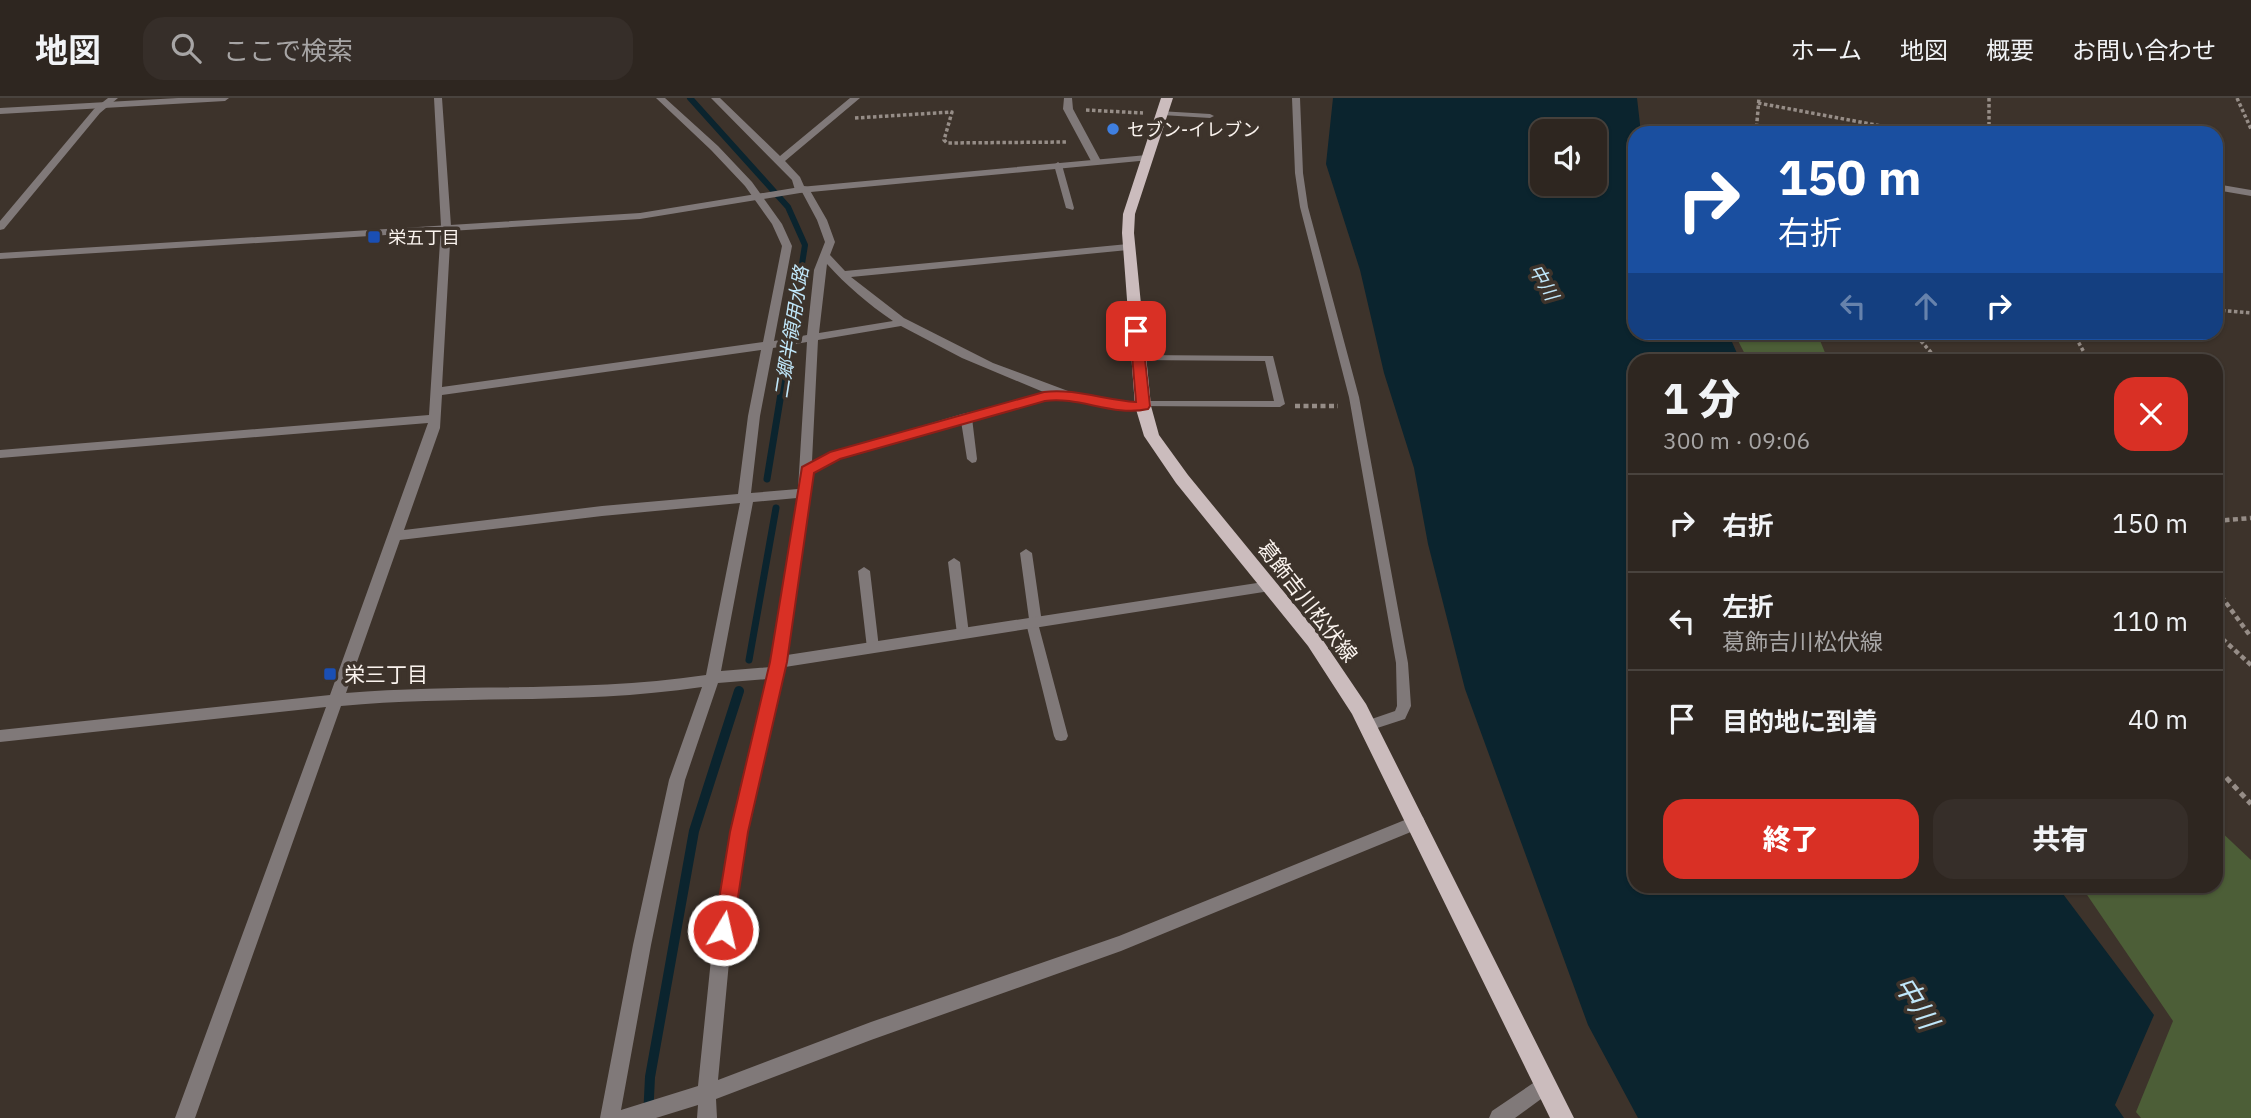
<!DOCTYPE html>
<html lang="ja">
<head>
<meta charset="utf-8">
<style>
	body { margin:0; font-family:"IBM Plex Sans","Noto Sans JP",sans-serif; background:#362e29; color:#f1f3f6; height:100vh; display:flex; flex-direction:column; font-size:26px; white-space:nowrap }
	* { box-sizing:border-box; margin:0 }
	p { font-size:23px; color:#a7a5a5 }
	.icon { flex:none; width:38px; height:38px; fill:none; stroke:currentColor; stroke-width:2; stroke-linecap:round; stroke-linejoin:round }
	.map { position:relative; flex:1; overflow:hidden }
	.panel { position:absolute; left:1628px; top:256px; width:595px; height:539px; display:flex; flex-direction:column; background:#2e2620; border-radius:21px; box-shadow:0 2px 5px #0004,0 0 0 2px #49433e }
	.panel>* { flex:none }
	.hud { position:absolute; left:1628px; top:28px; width:595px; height:214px; border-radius:21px; box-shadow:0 2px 5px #0004,0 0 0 2px #49433e; background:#1a4fa0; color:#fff; overflow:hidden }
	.fabs { position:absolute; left:1530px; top:21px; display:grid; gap:14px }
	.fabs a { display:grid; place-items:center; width:77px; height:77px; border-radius:14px; background:#2e2620; box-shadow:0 2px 5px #0004,0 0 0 2px #49433e; font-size:35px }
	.pin { position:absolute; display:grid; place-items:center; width:60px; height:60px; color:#fff; margin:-30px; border-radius:14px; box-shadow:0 4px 10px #0006 }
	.me { position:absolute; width:77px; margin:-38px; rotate:9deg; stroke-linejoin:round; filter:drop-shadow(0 0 5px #0008) }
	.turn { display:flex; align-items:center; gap:24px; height:147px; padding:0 35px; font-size:32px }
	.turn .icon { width:91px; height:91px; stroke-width:2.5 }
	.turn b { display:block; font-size:49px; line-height:60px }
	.lanes { display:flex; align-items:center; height:66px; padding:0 35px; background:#0003; justify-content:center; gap:35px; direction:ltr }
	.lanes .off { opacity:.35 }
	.round { display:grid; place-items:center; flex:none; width:74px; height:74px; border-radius:21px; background:#362e29 }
	.headline { display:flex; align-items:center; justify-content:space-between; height:119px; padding:0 35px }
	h1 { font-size:42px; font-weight:800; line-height:52px }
	.cta { display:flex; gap:14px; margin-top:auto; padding:14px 35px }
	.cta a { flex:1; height:80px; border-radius:21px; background:#d93025; color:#fff; font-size:28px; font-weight:800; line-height:80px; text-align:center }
	.cta a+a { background:#362e29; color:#f1f3f6 }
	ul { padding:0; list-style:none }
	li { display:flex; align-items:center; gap:21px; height:98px; padding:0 35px; border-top:2px solid #49433e }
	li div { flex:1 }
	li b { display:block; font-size:26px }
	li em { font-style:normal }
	header { display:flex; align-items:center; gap:42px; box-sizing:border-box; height:98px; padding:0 35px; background:#2e2620; border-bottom:2px solid #49433e }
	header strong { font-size:33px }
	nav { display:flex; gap:38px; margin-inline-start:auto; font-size:24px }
	.search { width:490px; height:63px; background:#362e29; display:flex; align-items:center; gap:18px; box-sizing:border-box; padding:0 24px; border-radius:21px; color:#a7a5a5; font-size:26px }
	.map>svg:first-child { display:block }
</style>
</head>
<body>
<header>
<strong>地図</strong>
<div class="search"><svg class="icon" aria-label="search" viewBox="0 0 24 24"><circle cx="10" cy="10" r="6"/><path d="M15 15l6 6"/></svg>ここで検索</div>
<nav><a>ホーム</a><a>地図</a><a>概要</a><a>お問い合わせ</a></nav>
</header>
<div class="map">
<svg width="2251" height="1020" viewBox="0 0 2251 1020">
	<rect width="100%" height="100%" fill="#3d332b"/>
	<path fill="#4c5e37" d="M1734,235H1817L1828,262H1748Z
		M2216,729L2251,762V1020H2141L2136,1014L2173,923L2081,788H2216Z"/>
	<path fill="#0b242e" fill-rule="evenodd" d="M1333,0H1637L1641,35H1634V234L1728,235L1740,262H1634V788H2057L2154,917L2115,1007L2124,1020H1638L1588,927L1465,591L1428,446L1414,370L1384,275L1360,172L1326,66ZM1542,33H1594V86H1542Z"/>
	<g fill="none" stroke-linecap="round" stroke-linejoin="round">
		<path stroke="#0b242e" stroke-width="6" d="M690,0L788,109L805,147L787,260"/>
		<path stroke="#0b242e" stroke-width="7" d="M767,381L787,259
			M749,562L776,410"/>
		<path stroke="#0b242e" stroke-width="10" d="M648,1020L650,979L694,733L739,593"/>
		<path stroke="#968d87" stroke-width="3.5" stroke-dasharray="3.5 2.5" stroke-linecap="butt" d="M1989,0V35
			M2237,0L2251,31
			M1758,5L1919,35
			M1086,12L1143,15
			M855,20L952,14L944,42L947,45L1067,44
			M1802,28L1805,35
			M1756,35L1759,0
			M2216,212L2251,215
			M1913,234L1936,260
			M2073,234L2087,260"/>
		<path stroke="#968d87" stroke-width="4.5" stroke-dasharray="5 3.5" stroke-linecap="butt" d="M1934,259L1937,262
			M2086,259L2088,262
			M1295,308H1338
			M2216,423L2251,420
			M2216,491L2251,539
			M2216,535L2251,567"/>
		<path stroke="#968d87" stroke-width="5" stroke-dasharray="6 4.5" stroke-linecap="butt" d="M2219,672L2251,706"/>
		<path fill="#807979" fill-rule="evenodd" d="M1292,0H1300L1303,75L1308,109L1359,299L1408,565L1411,608L1405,621L1368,633L1363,632L1361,628L1363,624L1395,613L1397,608L1396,565L1349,299L1300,109L1295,75Z
			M1159,13L1210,16L1214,18L1210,20L1162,17L1158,15Z
			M1058,64L1062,67L1074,110L1073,112L1066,110L1054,67Z
			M1140,257L1273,258L1285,306L1280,309L1139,308L1138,306L1139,304L1143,303H1274L1265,263L1136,262V258Z
			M1058,294L1063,297L1062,299L972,320L977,361L976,364L972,365L967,361L961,323L835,362L830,358L831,355L962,316Z
			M1026,451L1032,455L1042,525L1039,529L1068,638L1066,642L1061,643L1056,642L1054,638L1026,525L1029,521L1020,455Z
			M954,460L960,464L969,536L967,539H959L957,536L948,464Z
			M864,469L870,473L879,550L877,553H869L867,550L858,473Z"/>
		<path fill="#807979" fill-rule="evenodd" d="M178,0H229L225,3L0,16V10Z
			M434,0H442L451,128L442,289L763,244L782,148L772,126L745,88L711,52L656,0H665L718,48L752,84L782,126L792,148L774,243L807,237L814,172L825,144L817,122L802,94L795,92L792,82L711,0H720L780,58L850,0H860L785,63L800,79L804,88L808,89L827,122L835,144L830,157L845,173L1128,146L1133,149L1128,152L851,179L904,220L993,265L1068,293L1102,301L1143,304L1149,308L1143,312L1102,309L1041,293L962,260L901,228L818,242L812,363L835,354L841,358L813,375L787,557L1270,483L1277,488L1270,493L785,569L747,734L732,832L718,982L871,924L1119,838L1417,717L1423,719L1425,724L1423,729L1121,853L871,942L716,1001L717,1020H697L698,1007L656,1020H600L633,847L669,682L702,589C583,607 461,597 341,608L195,1020H175L326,609L0,644V632L330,597L428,325L0,360V352L429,317L441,128ZM827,166C846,187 868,206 893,223L819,235ZM807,244L798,391L751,395L760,318L773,250ZM761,252L748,318L738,396L602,408L404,432L440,330L442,297ZM797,400L771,569L721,573L753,404ZM740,405L706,577C586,595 466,585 346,595L400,442L602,418ZM768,581L731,734L714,832L698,988L621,1012L651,847L685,682L718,585Z
			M1064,0H1072L1073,11L1101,63L1099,65L1091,63L1063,11Z
			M2216,86L2251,92V98L2216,92Z
			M1545,977L1552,979L1554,986L1552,993L1515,1020H1489L1492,1013Z"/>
		<path fill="#807979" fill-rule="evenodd" d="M108,0H118L100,15L4,131L0,132V123L94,11Z
			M1147,57L1150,58V62L800,95L640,121L0,161V155L640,115L800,89Z"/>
		<path fill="#cbbcbd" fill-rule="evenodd" d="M1161,0H1173L1135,116L1134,135L1151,308L1159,337L1188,377L1320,538L1366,606L1574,1020H1550L1352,616L1308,548L1176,385L1144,338L1135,308L1122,135L1123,116Z"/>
	</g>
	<path fill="#d93025" stroke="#8d1f18" stroke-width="2" d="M1136,229L1142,233L1150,308L1148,311C1113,319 1079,298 1045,303L840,361L814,375L787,564L748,734L733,832L730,838L723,841L717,838L714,832L730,734L770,564L802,369L830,354L1044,294C1074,290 1105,302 1136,304L1130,233Z"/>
	<circle fill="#3f7fe0" stroke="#3d332b" stroke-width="2.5" cx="1113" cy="31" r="7"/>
	<g fill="#1a4fb4" stroke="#3d332b" stroke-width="2.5">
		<rect x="367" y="132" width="14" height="14" rx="3.5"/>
		<rect x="323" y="569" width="14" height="14" rx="3.5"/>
	</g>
	<g text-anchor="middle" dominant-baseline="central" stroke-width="7" stroke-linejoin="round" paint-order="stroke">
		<g font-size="18" fill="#faf3ee" stroke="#3d332b" text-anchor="start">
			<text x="1127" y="31">セブン-イレブン</text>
			<text x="388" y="139">栄五丁目</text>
		</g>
		<g font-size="19" font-style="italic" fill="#c0e7fa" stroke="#3d332b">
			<text transform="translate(1544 184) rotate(60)">中川</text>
			<text transform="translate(791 234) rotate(-81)">二郷半領用水路</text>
		</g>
		<g font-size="21" fill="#faf3ee" stroke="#3d332b">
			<text transform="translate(1308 503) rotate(52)">葛飾吉川松伏線</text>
		</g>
		<g font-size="21" fill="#faf3ee" stroke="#3d332b" text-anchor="start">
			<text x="344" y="576">栄三丁目</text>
		</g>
		<g font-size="28" font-style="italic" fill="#c0e7fa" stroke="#3d332b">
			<text transform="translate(1917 904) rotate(58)">中川</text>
		</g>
	</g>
</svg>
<div class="fabs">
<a><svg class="icon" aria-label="sound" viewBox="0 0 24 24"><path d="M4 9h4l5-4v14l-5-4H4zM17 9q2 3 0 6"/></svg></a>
</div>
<div class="pin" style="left:1136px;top:233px;background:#d93025"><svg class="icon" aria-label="arrive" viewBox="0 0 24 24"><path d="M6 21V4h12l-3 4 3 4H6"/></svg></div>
<svg class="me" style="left:723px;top:832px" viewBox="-20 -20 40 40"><circle r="17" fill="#d93025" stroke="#fff" stroke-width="3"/><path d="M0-11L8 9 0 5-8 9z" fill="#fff"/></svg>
<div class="hud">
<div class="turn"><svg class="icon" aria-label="right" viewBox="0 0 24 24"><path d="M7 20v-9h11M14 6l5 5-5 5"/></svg><div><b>150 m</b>右折</div></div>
<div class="lanes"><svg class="icon off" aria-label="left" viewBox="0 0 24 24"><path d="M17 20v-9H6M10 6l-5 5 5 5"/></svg><svg class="icon off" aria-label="ahead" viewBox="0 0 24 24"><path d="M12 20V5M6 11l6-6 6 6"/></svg><svg class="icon" aria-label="right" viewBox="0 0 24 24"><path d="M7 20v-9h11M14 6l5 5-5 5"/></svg></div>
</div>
<section class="panel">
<div class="headline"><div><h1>1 分</h1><p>300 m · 09:06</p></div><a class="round" style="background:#d93025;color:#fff"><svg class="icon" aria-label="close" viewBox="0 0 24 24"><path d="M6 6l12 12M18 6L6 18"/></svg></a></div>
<ul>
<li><svg class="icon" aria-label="right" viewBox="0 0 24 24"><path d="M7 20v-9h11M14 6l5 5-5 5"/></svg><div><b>右折</b></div><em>150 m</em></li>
<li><svg class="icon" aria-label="left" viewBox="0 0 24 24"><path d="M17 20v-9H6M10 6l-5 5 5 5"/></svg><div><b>左折</b><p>葛飾吉川松伏線</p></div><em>110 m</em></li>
<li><svg class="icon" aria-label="arrive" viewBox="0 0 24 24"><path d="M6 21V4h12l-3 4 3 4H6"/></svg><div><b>目的地に到着</b></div><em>40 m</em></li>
</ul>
<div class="cta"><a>終了</a><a>共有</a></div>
</section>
</div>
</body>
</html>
